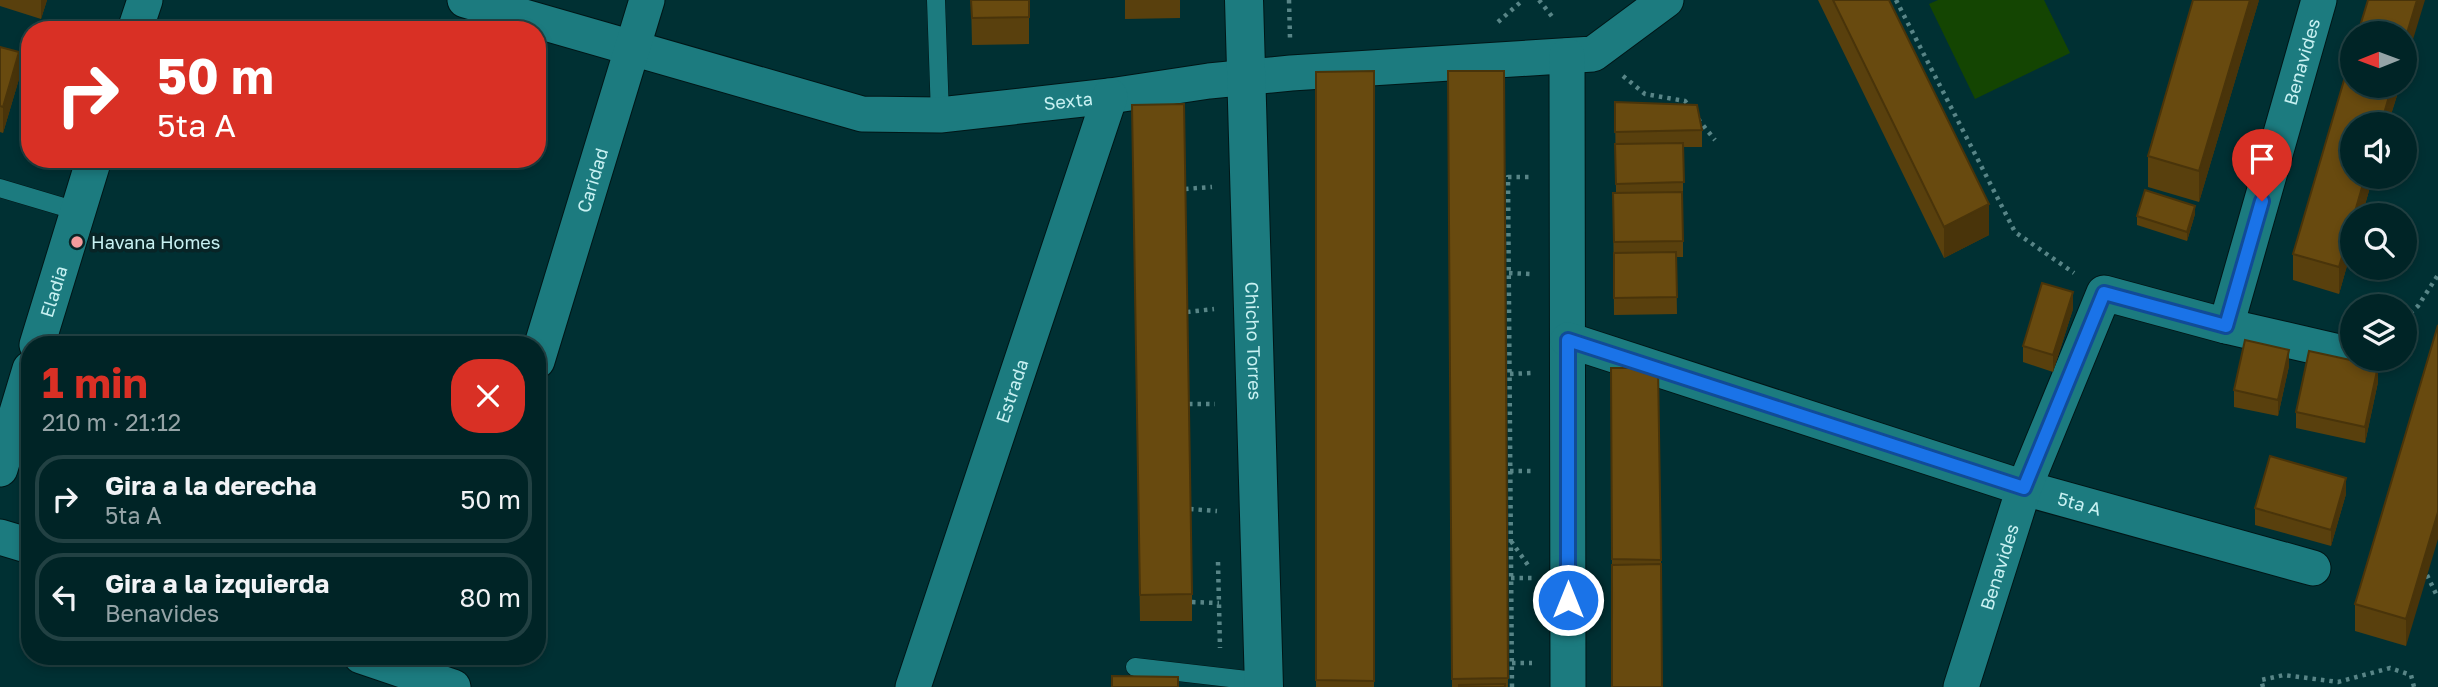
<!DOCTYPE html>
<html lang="es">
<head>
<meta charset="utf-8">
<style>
	body { margin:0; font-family:"Golos Text",sans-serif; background:#0a2c2e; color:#f1f3f6; height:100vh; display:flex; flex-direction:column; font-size:26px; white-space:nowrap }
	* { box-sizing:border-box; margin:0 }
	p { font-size:23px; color:#95a4a7 }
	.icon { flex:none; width:38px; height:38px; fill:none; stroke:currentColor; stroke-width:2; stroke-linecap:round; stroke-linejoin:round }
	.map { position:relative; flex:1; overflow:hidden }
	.panel { position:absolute; left:21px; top:336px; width:525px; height:329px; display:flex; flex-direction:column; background:#002426; border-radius:28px; box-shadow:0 4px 10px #0003,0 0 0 2px #224143 }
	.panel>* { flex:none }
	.guide { position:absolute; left:21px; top:21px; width:525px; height:147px; border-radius:28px; box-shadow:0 4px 10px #0003,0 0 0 2px #224143; background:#d93025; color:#fff; overflow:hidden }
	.needle { width:46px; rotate:269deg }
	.controls { position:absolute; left:2340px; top:21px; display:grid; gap:14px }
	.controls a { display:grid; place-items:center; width:77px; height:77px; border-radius:50%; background:#002426; box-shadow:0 4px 10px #0003,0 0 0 2px #224143; font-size:35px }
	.pin { position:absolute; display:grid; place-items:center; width:60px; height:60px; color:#fff; margin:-72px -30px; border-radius:50% 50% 50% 0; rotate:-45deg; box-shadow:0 0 7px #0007 }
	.pin .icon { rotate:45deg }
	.me { position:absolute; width:77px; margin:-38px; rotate:0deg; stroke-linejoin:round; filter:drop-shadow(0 0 5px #0008) }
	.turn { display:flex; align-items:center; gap:24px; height:147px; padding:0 21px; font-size:32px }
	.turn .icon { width:91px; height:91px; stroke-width:2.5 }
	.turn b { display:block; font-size:49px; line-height:60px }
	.round { display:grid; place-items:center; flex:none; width:74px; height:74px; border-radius:28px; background:#0a2c2e }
	.headline { display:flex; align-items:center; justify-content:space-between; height:119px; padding:0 21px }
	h1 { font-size:42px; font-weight:700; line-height:52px; color:#d93025 }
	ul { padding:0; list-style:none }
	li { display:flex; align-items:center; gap:21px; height:88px; margin:0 14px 10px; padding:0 7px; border:4px solid #224143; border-radius:28px }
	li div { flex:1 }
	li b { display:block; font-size:26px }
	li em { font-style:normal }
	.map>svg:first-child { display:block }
</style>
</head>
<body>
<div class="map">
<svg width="2438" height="687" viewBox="0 0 2438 687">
	<rect width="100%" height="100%" fill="#003033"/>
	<path fill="#144502" d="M1938,0H2044L2070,53L1975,99L1929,4Z"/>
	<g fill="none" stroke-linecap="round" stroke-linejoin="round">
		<defs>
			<path id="lane" d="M936,0L940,115
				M0,188L77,211
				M1135,667L1264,682"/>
			<g id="street">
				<path id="s1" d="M465,0L862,114L940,115L1110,96L1209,81L1291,73L1593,54L1666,0"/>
				<path d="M135,30L145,0"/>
				<path d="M1567,56L1568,687"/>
				<path id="s2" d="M2226,326L2319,0"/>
				<path id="s3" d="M1568,340L2024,488L2313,568"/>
				<path id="s4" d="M37,345L94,159"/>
				<path id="s5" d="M537,361L647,0"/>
				<path d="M0,469L30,369"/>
				<path d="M0,537L30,546"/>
				<path d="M361,656L453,687"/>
				<path id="s6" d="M913,687L1110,96"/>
				<path id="s7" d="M1961,687L2024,488L2104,293L2226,326L2352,355"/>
			</g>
			<g id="secondary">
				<path id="s8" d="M1244,0L1264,687"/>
			</g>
		</defs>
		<use href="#lane" stroke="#001617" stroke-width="19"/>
		<use href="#street" stroke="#001617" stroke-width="37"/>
		<use href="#secondary" stroke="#001617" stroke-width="40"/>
		<path stroke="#588587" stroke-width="4.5" stroke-dasharray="3.5 5" stroke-linecap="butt" d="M1289,0L1290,38
			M1539,0L1554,19
			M1896,0L2015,232L2074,273
			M1498,22L1523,0
			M1623,76L1645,94L1685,101L1691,109
			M1698,119L1715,140
			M1185,189L1212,187
			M1509,273L1531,274
			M1187,312L1214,309
			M2404,319L2418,306L2438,275
			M1510,374L1532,373
			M1189,404H1215
			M1510,471H1532
			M1190,509L1217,511
			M1511,541L1530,568
			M1218,562L1220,648
			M2427,575L2438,598
			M1511,578H1532
			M1192,602L1219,603
			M1512,663H1532
			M1512,687L1508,177H1531
			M2263,687L2261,680L2284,675L2338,682L2390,668L2411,675L2414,687"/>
		<use href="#lane" stroke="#1c7b7f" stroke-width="18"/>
		<use href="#street" stroke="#1c7b7f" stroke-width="35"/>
		<use href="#secondary" stroke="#1c7b7f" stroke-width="38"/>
	</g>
	<path fill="#59400d" d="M0,0H47L41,19L0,6Z
		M971,0H1029V44L972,45Z
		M1125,0H1180V18L1125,19Z
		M1818,0H1889L1989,235L1944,258Z
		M2259,0L2199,202L2148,187V156Z
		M0,47L19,79L3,133L0,132Z
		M2352,53V86H2400L2388,124H2352V177H2373L2362,215H2352V248L2339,294L2293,280V254Z
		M1374,71V687H1316V72Z
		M1448,71H1504L1508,687H1452Z
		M1615,102L1702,130V147H1683V257H1676L1677,314L1614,315L1613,193H1616Z
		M1132,132L1192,594V621H1140Z
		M2195,214L2187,241L2137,225V216Z
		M2073,309L2053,372L2023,362V346Z
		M2438,325L2406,646L2355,631V604Z
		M2289,366L2278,416L2234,407V390Z
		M1611,368H1658L1661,564L1612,565Z
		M2378,382L2365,443L2296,428V412Z
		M2346,494L2331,546L2255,525V508Z"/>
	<path fill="#49340a" d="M41,0H47L41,19Z
		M2250,0H2259L2199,202V171Z
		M2417,0H2425L2404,69V43Z
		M19,52V79L3,133V107Z
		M2392,86H2400L2388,124H2381Z
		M2365,177H2373L2362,215H2354Z
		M1989,204V235L1944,258V227Z
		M2195,206V214L2187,241V232Z
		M2352,222V248L2339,294V267Z
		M2073,292V309L2053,372V355Z
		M2289,350V366L2278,416V400Z
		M2378,366V382L2365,443V427Z
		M2346,478V494L2331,546V530Z
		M2438,512V539L2406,646V619Z"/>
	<path fill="#684a0f" stroke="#49340a" stroke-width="2" d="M971,0H1029V17L972,18Z
		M1833,0H1889L1989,204L1944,227Z
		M2193,0H2250L2199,171L2148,156Z
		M2368,0H2417L2404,43V33H2358Z
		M0,47L19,52L3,107L0,106Z
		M2352,53V86H2392L2381,124H2352V177H2365L2354,215H2352V222L2339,267L2293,254Z
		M1374,71V681L1316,680V72Z
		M1448,71H1504L1508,678L1452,679Z
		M1615,102L1697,105L1702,130L1615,132Z
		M1184,104L1192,594L1140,595L1132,105Z
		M1683,143L1684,182L1616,184L1615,144Z
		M2145,190L2195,206L2187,232L2137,216Z
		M1682,192L1683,241L1614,242L1613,193Z
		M1676,252L1677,297L1614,298V253Z
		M2042,283L2073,292L2053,355L2023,346Z
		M2438,325V512L2406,619L2355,604Z
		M2245,340L2289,350L2278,400L2234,390Z
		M2309,351L2378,366L2365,427L2296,412Z
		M1611,368H1658L1661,560L1612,559Z
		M2270,456L2346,478L2331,530L2255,508Z
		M1661,564L1662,687H1612V565Z
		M1112,676L1178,677V687H1112Z
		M1505,684V687H1459V685Z"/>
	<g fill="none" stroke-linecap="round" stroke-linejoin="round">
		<defs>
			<path id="route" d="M1568,600V340L2024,488L2104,293L2226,326L2262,201"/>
		</defs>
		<use href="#route" stroke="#114b97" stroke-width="18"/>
		<use href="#route" stroke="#1a73e8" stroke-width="12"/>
	</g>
	<circle fill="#f59b9c" stroke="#082426" stroke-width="2.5" cx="77" cy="242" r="7"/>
	<g text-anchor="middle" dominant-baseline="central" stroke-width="7" stroke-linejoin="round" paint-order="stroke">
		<g font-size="18" fill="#c8f1f2" stroke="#082426">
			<text stroke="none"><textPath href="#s2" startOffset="275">Benavides</textPath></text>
			<text stroke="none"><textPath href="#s1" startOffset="620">Sexta</textPath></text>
			<text stroke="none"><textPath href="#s5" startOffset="189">Caridad</textPath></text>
			<text stroke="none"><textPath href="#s4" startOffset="56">Eladia</textPath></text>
			<text stroke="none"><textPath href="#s8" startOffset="341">Chicho Torres</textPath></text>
			<text stroke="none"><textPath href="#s6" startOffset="312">Estrada</textPath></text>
			<text stroke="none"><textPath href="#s3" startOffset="537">5ta A</textPath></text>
			<text stroke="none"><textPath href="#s7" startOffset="126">Benavides</textPath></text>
		</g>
		<g font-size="18" fill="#c8f1f2" stroke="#082426" text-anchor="start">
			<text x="91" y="242">Havana Homes</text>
		</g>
	</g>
</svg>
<div class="controls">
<a><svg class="needle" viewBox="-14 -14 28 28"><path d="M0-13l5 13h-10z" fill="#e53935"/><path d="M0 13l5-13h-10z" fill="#95a4a7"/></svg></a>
<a><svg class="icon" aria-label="sound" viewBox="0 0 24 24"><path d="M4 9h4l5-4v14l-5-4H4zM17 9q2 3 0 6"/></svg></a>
<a><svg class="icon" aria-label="search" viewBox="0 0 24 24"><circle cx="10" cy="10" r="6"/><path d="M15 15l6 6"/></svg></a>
<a><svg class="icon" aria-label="layers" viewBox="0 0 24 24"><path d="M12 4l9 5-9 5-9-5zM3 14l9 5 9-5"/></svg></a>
</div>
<div class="pin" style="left:2262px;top:201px;background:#d93025"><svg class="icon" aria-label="arrive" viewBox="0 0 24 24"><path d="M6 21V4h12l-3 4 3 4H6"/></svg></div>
<svg class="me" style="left:1568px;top:600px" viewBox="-20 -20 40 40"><circle r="17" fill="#1a73e8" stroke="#fff" stroke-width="3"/><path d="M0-11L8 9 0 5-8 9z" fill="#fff"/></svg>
<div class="guide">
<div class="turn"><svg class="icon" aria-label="right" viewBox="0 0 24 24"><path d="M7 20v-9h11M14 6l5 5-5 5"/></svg><div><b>50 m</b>5ta A</div></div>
</div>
<section class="panel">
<div class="headline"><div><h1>1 min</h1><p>210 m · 21:12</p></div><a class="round" style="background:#d93025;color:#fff"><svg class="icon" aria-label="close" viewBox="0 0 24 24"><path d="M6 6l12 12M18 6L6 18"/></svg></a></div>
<ul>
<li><svg class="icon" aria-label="right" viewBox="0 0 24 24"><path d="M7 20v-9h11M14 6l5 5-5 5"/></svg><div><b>Gira a la derecha</b><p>5ta A</p></div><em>50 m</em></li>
<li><svg class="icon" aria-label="left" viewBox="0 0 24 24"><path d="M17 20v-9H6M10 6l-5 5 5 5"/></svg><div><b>Gira a la izquierda</b><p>Benavides</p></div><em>80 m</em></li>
</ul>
</section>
</div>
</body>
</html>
